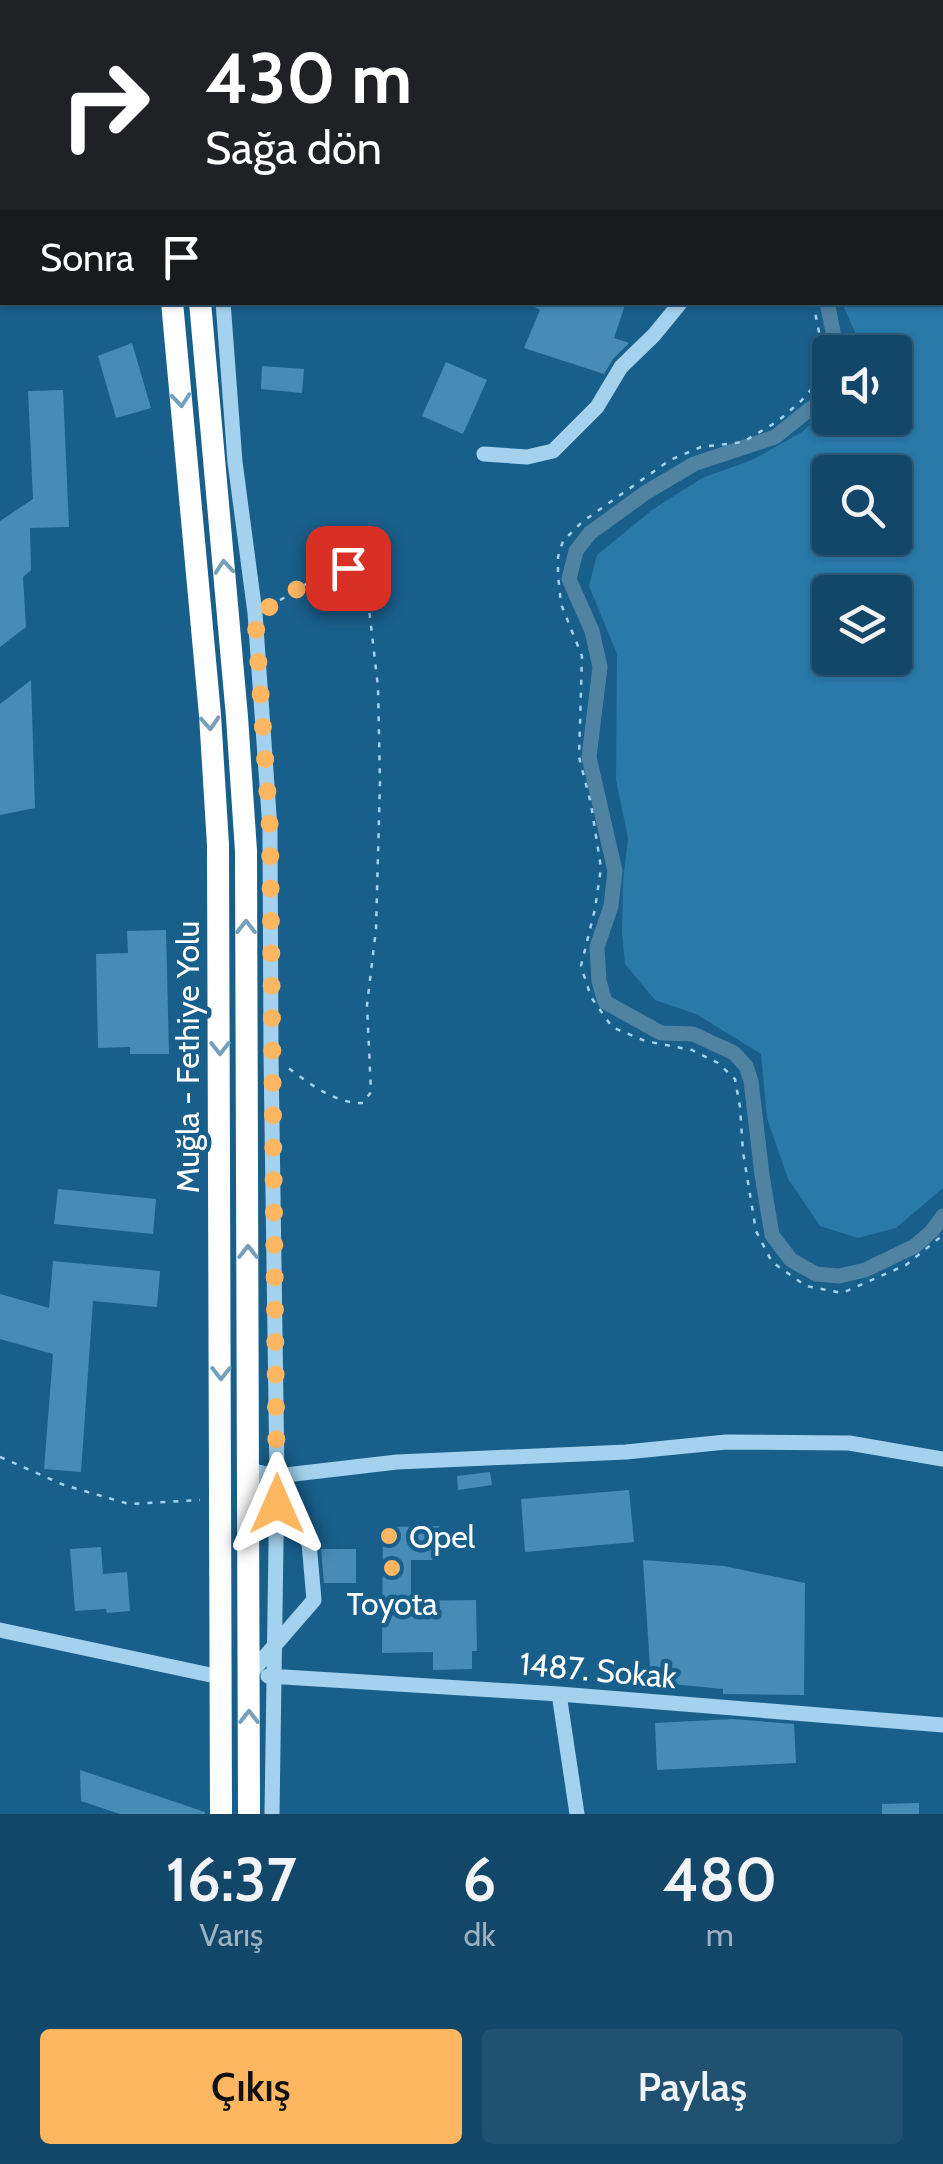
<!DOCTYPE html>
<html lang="tr">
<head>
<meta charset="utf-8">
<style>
	body { margin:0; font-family:Cabin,sans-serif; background:#205171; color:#f1f3f6; height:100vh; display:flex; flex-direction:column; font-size:38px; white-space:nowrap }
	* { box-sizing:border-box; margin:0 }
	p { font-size:32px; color:#9db2c0 }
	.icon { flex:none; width:55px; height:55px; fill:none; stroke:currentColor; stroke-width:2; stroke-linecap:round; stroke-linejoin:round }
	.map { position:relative; height:1814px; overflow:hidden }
	.drawer { display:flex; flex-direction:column; background:#134769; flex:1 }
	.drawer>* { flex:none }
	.top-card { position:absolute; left:0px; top:0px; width:945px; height:305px; box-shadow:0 2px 8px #0004,0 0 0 2px #325f7d; background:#202124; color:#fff; overflow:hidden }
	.controls { position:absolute; left:812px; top:335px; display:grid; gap:20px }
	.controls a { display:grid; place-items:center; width:100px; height:100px; border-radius:10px; background:#134769; box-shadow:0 2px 8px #0004,0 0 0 2px #325f7d; font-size:50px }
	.pin { position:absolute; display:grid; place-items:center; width:85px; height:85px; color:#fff; margin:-42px; border-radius:20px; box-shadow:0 5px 15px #0006 }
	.me { position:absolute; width:110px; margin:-55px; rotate:0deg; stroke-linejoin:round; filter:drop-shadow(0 0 8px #0008) }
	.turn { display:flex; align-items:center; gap:35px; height:210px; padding:0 40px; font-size:45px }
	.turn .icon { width:130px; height:130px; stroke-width:2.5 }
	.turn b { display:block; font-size:70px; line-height:85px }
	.then { display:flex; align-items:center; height:95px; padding:0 40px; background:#0003; gap:20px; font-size:38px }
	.eta { display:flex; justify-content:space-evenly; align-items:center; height:170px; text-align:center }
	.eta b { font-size:60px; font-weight:600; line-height:70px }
	.action { display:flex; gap:20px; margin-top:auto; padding:20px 40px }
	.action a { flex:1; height:115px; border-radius:10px; background:#ffb661; color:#111; font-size:40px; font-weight:600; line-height:115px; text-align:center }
	.action a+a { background:#205171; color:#f1f3f6 }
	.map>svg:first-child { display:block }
</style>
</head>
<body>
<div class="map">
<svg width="943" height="1814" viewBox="0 0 943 1814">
	<rect width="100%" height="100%" fill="#195f8c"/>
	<path fill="#2979a9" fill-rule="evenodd" d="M943,124V1188L896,1228L858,1238L820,1226L788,1179L767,1118L761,1054L696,1014L655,1000L625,964L622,933L623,881L628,838L616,780L617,654L589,586L597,555L652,510L702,478L752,460L802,432L830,407V418H895V352H857L855,332L842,303L942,302ZM830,472H895V538H830ZM830,592H895V658H830Z"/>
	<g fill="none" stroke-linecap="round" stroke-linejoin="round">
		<path stroke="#97d0f0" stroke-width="4" d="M279,2L280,0
			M0,276L2,275"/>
		<path stroke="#5082a1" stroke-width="15" d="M942,107L943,106
			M827,302L837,352
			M830,385L815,405L775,437L694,464L645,493L590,533L576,551L569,579L592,631L600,667L589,757L615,871L611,906L597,947L599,981L605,1002L661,1033L693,1034L734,1053L746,1066L751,1081L762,1175L772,1235L791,1260L816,1274L839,1276L865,1270L915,1246L932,1231L943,1216"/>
	</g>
	<path fill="#468cb7" d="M525,302H626L614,338L629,343L613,359L604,374L524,348L540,310Z
		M132,343L151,408L116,418L98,356Z
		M446,362L487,380L463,434L422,416Z
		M262,366L304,369L302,393L261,389Z
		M63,390L69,527L30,528L31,570L23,577L26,627L0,647V521L33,499L28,391Z
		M31,680L35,808L0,815V704Z
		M166,930L169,1054H130V1047L98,1048L96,954L128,953L127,931Z
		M58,1189L156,1199L153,1234L54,1224Z
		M53,1261L160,1271L157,1307L93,1301L81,1472L44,1469L53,1354L0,1339V1294L49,1308Z
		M490,1472L492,1485L458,1490L457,1476Z
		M629,1490L634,1542L525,1552L521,1499Z
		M439,1526V1560H411V1601L476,1600L477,1651H472V1669L433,1670V1652L382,1653L383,1527Z
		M101,1547L103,1574L127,1572L130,1611L107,1613L106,1609L75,1611L70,1549Z
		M321,1549H356V1583H324Z
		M643,1560L724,1566L805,1583L804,1695L723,1694V1689L651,1682Z
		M733,1719L794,1724L796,1763L657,1770L655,1723Z
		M80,1770L205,1812V1814H120L81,1801Z
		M919,1803V1814H882V1804Z"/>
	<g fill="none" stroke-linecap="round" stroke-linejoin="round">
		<path stroke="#a4d2ee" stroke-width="2.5" stroke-dasharray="5 8" stroke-linecap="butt" d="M194,0L195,2
			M199,0V2
			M813,302L823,352L821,378L801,401L778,421L743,442L701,447L670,460L582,522L563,541L558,557V575L561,604L582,656L579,757L591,804L601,868L595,909L581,966L591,997L612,1027L645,1041L692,1050L718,1063L735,1079L740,1107L743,1152L756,1231L772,1262L806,1286L842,1293L906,1265L943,1235
			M269,607L324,573L348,568L366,582L378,687L380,782L376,929L367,1005L371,1092L363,1103C335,1104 309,1083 287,1067
			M0,1457L64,1485L129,1504L200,1500"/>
		<path stroke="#a4d2ee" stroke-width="15" d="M16,0V2
			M114,0L115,2
			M64,2L99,0
			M244,2L245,0
			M307,2L309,0
			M0,7H2
			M942,95H943
			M0,119L2,118
			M0,231H2
			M0,296L2,295
			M223,302L235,462L255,613L270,829L271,1054L277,1476L272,1814
			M484,454L527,457L553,451L597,407L621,367L654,335L681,302
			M248,1470L277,1476L397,1462L626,1452L726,1442L849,1443L943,1459
			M248,1470L309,1543L314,1600L249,1675
			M0,1630L220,1677
			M268,1676L559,1694L943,1725
			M559,1694L577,1814"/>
		<path stroke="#fff" stroke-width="22" d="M142,0L143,2
			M171,0L172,2
			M172,302L210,715L218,845L221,1814
			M200,302L237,717L246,851L249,1814"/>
	</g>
	<defs><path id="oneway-chevron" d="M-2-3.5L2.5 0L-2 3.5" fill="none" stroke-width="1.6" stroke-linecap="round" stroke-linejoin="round" transform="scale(2.5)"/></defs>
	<g stroke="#759fba">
		<use href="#oneway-chevron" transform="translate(181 400) rotate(85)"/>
		<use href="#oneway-chevron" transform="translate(224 567) rotate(-95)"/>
		<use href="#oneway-chevron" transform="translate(210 723) rotate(86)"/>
		<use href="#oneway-chevron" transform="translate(246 927) rotate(-90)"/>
		<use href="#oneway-chevron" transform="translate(220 1048) rotate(90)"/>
		<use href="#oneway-chevron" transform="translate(248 1252) rotate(-90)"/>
		<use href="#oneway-chevron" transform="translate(221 1373) rotate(90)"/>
		<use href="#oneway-chevron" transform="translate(249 1717) rotate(-90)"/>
	</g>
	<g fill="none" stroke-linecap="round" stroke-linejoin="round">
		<path stroke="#ffb661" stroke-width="18" stroke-dasharray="0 32.4" d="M277,1504L270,829L255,613L266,609L324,572L348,568"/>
	</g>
	<g fill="#ffb661" stroke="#195f8c" stroke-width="4">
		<circle cx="389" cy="1536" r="10"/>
		<circle cx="392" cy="1568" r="10"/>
	</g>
	<g text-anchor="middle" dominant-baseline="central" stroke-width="9" stroke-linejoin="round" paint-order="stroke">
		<g font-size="32" fill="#fff" stroke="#195f8c">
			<text transform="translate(187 1057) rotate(-90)">Muğla - Fethiye Yolu</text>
			<text transform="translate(598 1670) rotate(5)">1487. Sokak</text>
		</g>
		<g font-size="32" fill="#fff" stroke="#195f8c" text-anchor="start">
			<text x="409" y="1536">Opel</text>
			<text x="392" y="1603" text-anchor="middle">Toyota</text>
		</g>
	</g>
</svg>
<div class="controls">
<a><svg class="icon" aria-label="sound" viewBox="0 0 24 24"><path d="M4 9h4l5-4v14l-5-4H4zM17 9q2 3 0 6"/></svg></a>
<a><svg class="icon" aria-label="search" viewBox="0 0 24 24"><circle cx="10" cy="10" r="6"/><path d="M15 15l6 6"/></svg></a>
<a><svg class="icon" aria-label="layers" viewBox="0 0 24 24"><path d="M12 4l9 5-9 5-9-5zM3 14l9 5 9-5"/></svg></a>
</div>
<div class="pin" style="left:348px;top:568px;background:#d93025"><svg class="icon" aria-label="arrive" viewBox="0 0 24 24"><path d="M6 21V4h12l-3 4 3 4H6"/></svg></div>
<svg class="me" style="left:277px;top:1504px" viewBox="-20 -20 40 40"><path d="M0-17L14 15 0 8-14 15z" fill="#ffb661" stroke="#fff" stroke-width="4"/></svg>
<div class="top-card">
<div class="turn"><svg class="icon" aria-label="right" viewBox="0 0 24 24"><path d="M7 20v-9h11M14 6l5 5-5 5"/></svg><div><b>430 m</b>Sağa dön</div></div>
<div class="then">Sonra<svg class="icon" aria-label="arrive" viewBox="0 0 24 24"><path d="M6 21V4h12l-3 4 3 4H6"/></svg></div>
</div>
</div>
<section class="drawer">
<div class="eta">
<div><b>16:37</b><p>Varış</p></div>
<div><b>6</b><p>dk</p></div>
<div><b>480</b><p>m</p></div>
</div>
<div class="action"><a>Çıkış</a><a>Paylaş</a></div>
</section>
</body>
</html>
